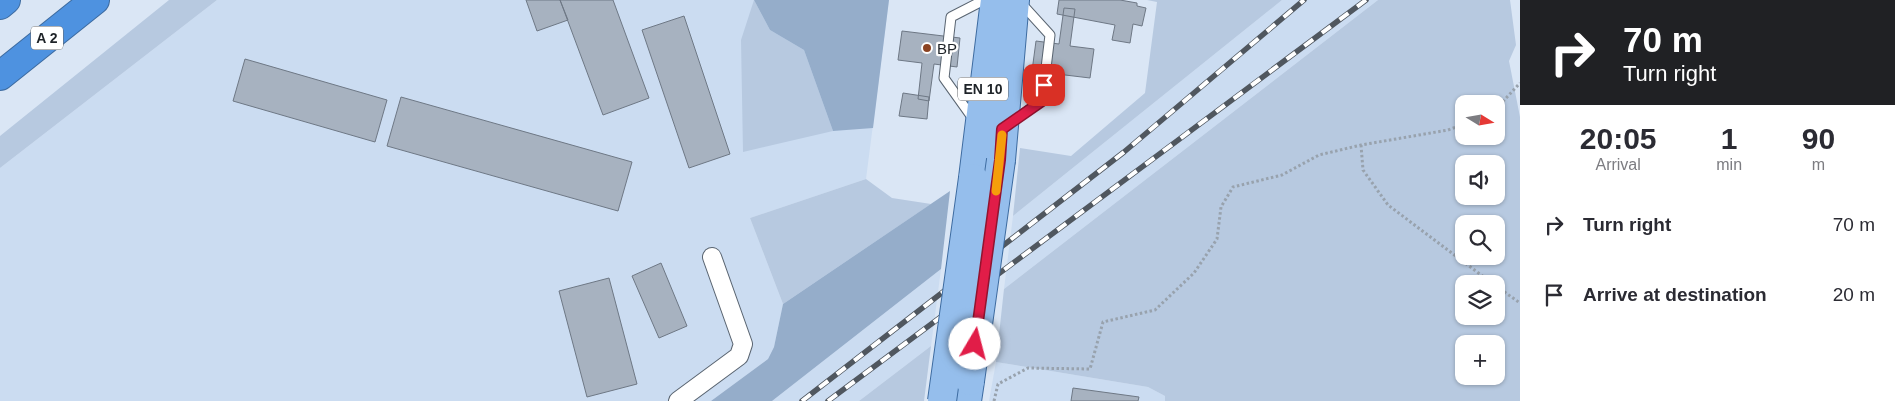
<!DOCTYPE html>
<html lang="en">
<head>
<meta charset="utf-8">
<style>
	body { margin:0; font-family:Arial,sans-serif; background:#f2f2f3; color:#2b2b33; height:100vh; display:flex; flex-direction:column; font-size:19px; white-space:nowrap }
	* { box-sizing:border-box; margin:0 }
	p { font-size:16px; color:#7c7c81 }
	.icon { flex:none; width:28px; height:28px; fill:none; stroke:currentColor; stroke-width:2; stroke-linecap:round; stroke-linejoin:round }
	.map { position:relative; flex:1; overflow:hidden }
	.side { display:flex; flex-direction:column; background:#fff; width:375px }
	.side>* { flex:none }
	.guide { background:#202124; color:#fff; overflow:hidden }
	.needle { width:32px; rotate:101deg }
	.buttons { position:absolute; left:1455px; top:95px; display:grid; gap:10px }
	.buttons a { display:grid; place-items:center; width:50px; height:50px; border-radius:10px; background:#fff; box-shadow:0 1px 4px #0004; font-size:25px }
	.pin { position:absolute; display:grid; place-items:center; width:42px; height:42px; color:#fff; margin:-21px; border-radius:10px; box-shadow:0 2px 8px #0006 }
	.me { position:absolute; width:55px; margin:-28px; rotate:8deg; stroke-linejoin:round; filter:drop-shadow(0 0 4px #0008) }
	.turn { display:flex; align-items:center; gap:18px; height:105px; padding:0 20px; font-size:22px }
	.turn .icon { width:65px; height:65px; stroke-width:2.5 }
	.turn b { display:block; font-size:35px; line-height:42px }
	.eta { display:flex; justify-content:space-evenly; align-items:center; height:85px; text-align:center }
	.eta b { font-size:30px; font-weight:700; line-height:35px }
	ul { padding:0; list-style:none }
	li { display:flex; align-items:center; gap:15px; height:70px; padding:0 20px }
	li div { flex:1 }
	li b { display:block; font-size:19px }
	li em { font-style:normal }
	main { display:flex; flex:1; min-height:0 }
	.map>svg:first-child { display:block }
</style>
</head>
<body>
<main>
<div class="map">
<svg width="1520" height="401" viewBox="0 0 1520 401">
	<rect width="100%" height="100%" fill="#dae6f5"/>
	<path fill="#cbdcf1" d="M217,0H889L866,179L750,218L783,304L774,347L768,359L711,401H0V168Z
		M1282,0H1378L1004,289L1013,216Z
		M941,269L931,346L859,401H772Z
		M996,362L1148,387L1165,396V401H989Z"/>
	<path fill="#b7c9e0" fill-rule="evenodd" d="M169,0H217L0,168V136Z
		M754,0L770,30L804,50L833,131L743,152L741,40Z
		M1147,0H1282L1013,216L1020,148L1071,156L1145,93L1157,2Z
		M1378,0H1510L1516,45L1509,61L1520,117V401H1165V396L1148,387L996,362L1004,289ZM1464,104H1496V136H1464ZM1464,164H1496V196H1464ZM1464,224H1496V256H1464ZM1464,284H1496V316H1464ZM1464,344H1496V376H1464Z
		M866,179L892,198L931,204L783,304L750,218Z
		M931,346L924,401H859Z"/>
	<path fill="#95adca" d="M754,0H889L873,128L833,131L804,50L770,30Z
		M950,191L941,269L772,401H711L768,359L774,347L783,304Z"/>
	<path fill="#a7b2c0" stroke="#6e7885" d="M526,0H560L568,20L537,31Z
		M560,0H613L649,98L603,115Z
		M1059,0H1120L1137,3V6L1146,8L1142,26L1133,24L1130,43L1112,40L1115,25L1057,14Z
		M1064,8L1075,9L1070,46L1094,49L1090,78L1032,71L1036,41L1059,44Z
		M684,16L730,154L689,168L642,30Z
		M902,31L960,38L957,67L934,64L929,101L918,99L922,63L898,60Z
		M245,59L387,100L375,142L233,101Z
		M903,93L929,97L927,119L899,116Z
		M401,97L632,162L618,211L387,146Z
		M661,263L687,326L659,338L632,276Z
		M609,278L637,384L587,397L559,291Z
		M1073,388L1139,397L1138,401H1071Z"/>
	<g fill="none" stroke-linecap="round" stroke-linejoin="round">
		<defs>
			<path id="lane" d="M974,120L944,78L951,17L984,0
				M1010,123L1042,101L1050,35L1020,2"/>
			<path id="street" d="M678,401L739,356L743,344L712,257"/>
			<path id="primary" d="M1001,160L1015,0
				M973,178L995,0
				M967,401L970,381"/>
			<path id="highway" d="M0,5L6,0
				M0,76L95,0"/>
		</defs>
		<use href="#lane" stroke="#5a6571" stroke-width="11"/>
		<use href="#street" stroke="#5a6571" stroke-width="20"/>
		<use href="#primary" stroke="#3d6ba0" stroke-width="30"/>
		<use href="#highway" stroke="#3d6ba0" stroke-width="30"/>
		<path stroke="#98a2ad" stroke-width="3" stroke-dasharray="2.5 2.5" stroke-linecap="butt" d="M1496,109L1520,83
			M1361,145L1363,170L1388,205L1493,284
			M1496,286L1520,303
			M994,401L998,384L1028,368L1090,369L1103,322L1155,310L1194,273L1217,239L1221,207L1233,187L1282,175L1319,155L1361,145L1448,130L1464,124"/>
		<use href="#lane" stroke="#fff" stroke-width="9"/>
		<use href="#street" stroke="#fff" stroke-width="18"/>
		<use href="#primary" stroke="#95beec" stroke-width="28"/>
		<use href="#highway" stroke="#4e92e0" stroke-width="28"/>
		<defs>
			<path id="rail" d="M802,401L1124,152L1304,0
				M828,401L1366,0"/>
		</defs>
		<use href="#rail" stroke="#50575f" stroke-width="5.5"/>
		<use href="#rail" stroke="#fff" stroke-width="4" stroke-dasharray="11" stroke-linecap="butt"/>
		<defs>
			<path id="primary-bridge" d="M970,381L1001,160
				M942,401L973,178"/>
		</defs>
		<use href="#primary-bridge" stroke="#3d6ba0" stroke-width="30" stroke-linecap="butt"/>
		<use href="#primary-bridge" stroke="#95beec" stroke-width="28"/>
	</g>
	<g fill="none" stroke-linecap="round" stroke-linejoin="round">
		<defs>
			<path id="route" d="M975,344L1000,160L1002,129L1042,101L1044,85"/>
		</defs>
		<use href="#route" stroke="#92132f" stroke-width="12"/>
		<use href="#route" stroke="#e11d48" stroke-width="9"/>
		<path stroke="#f59e0b" stroke-width="9" d="M996,191L1002,135"/>
	</g>
	<circle fill="#8b4322" stroke="#fff" stroke-width="2" cx="927" cy="48" r="5"/>
	<g text-anchor="middle" dominant-baseline="central" stroke-width="4.5" stroke-linejoin="round" paint-order="stroke">
		<g fill="#fff" stroke="#626568" stroke-width="1">
			<rect x="31" y="26.5" width="32" height="23" rx="4"/>
			<rect x="958" y="77.5" width="50" height="23" rx="4"/>
		</g>
		<g font-size="14" font-weight="bold" fill="#1e2328">
			<text x="47" y="38">A 2</text>
			<text x="983" y="89">EN 10</text>
		</g>
		<g font-size="15" fill="#1e2328" stroke="#fff" text-anchor="start">
			<text x="937" y="48">BP</text>
		</g>
	</g>
</svg>
<div class="buttons">
<a><svg class="needle" viewBox="-14 -14 28 28"><path d="M0-13l5 13h-10z" fill="#e53935"/><path d="M0 13l5-13h-10z" fill="#7c7c81"/></svg></a>
<a><svg class="icon" aria-label="sound" viewBox="0 0 24 24"><path d="M4 9h4l5-4v14l-5-4H4zM17 9q2 3 0 6"/></svg></a>
<a><svg class="icon" aria-label="search" viewBox="0 0 24 24"><circle cx="10" cy="10" r="6"/><path d="M15 15l6 6"/></svg></a>
<a><svg class="icon" aria-label="layers" viewBox="0 0 24 24"><path d="M12 4l9 5-9 5-9-5zM3 14l9 5 9-5"/></svg></a>
<a>+</a>
</div>
<div class="pin" style="left:1044px;top:85px;background:#d93025"><svg class="icon" aria-label="arrive" viewBox="0 0 24 24"><path d="M6 21V4h12l-3 4 3 4H6"/></svg></div>
<svg class="me" style="left:975px;top:344px" viewBox="-20 -20 40 40"><circle r="19" fill="#fff"/><path d="M0-13L10 11 0 6-10 11z" fill="#e11d48"/></svg>
</div>
<section class="side">
<div class="guide">
<div class="turn"><svg class="icon" aria-label="right" viewBox="0 0 24 24"><path d="M7 20v-9h11M14 6l5 5-5 5"/></svg><div><b>70 m</b>Turn right</div></div>
</div>
<div class="eta">
<div><b>20:05</b><p>Arrival</p></div>
<div><b>1</b><p>min</p></div>
<div><b>90</b><p>m</p></div>
</div>
<ul>
<li><svg class="icon" aria-label="right" viewBox="0 0 24 24"><path d="M7 20v-9h11M14 6l5 5-5 5"/></svg><div><b>Turn right</b></div><em>70 m</em></li>
<li><svg class="icon" aria-label="arrive" viewBox="0 0 24 24"><path d="M6 21V4h12l-3 4 3 4H6"/></svg><div><b>Arrive at destination</b></div><em>20 m</em></li>
</ul>
</section>
</main>
</body>
</html>
